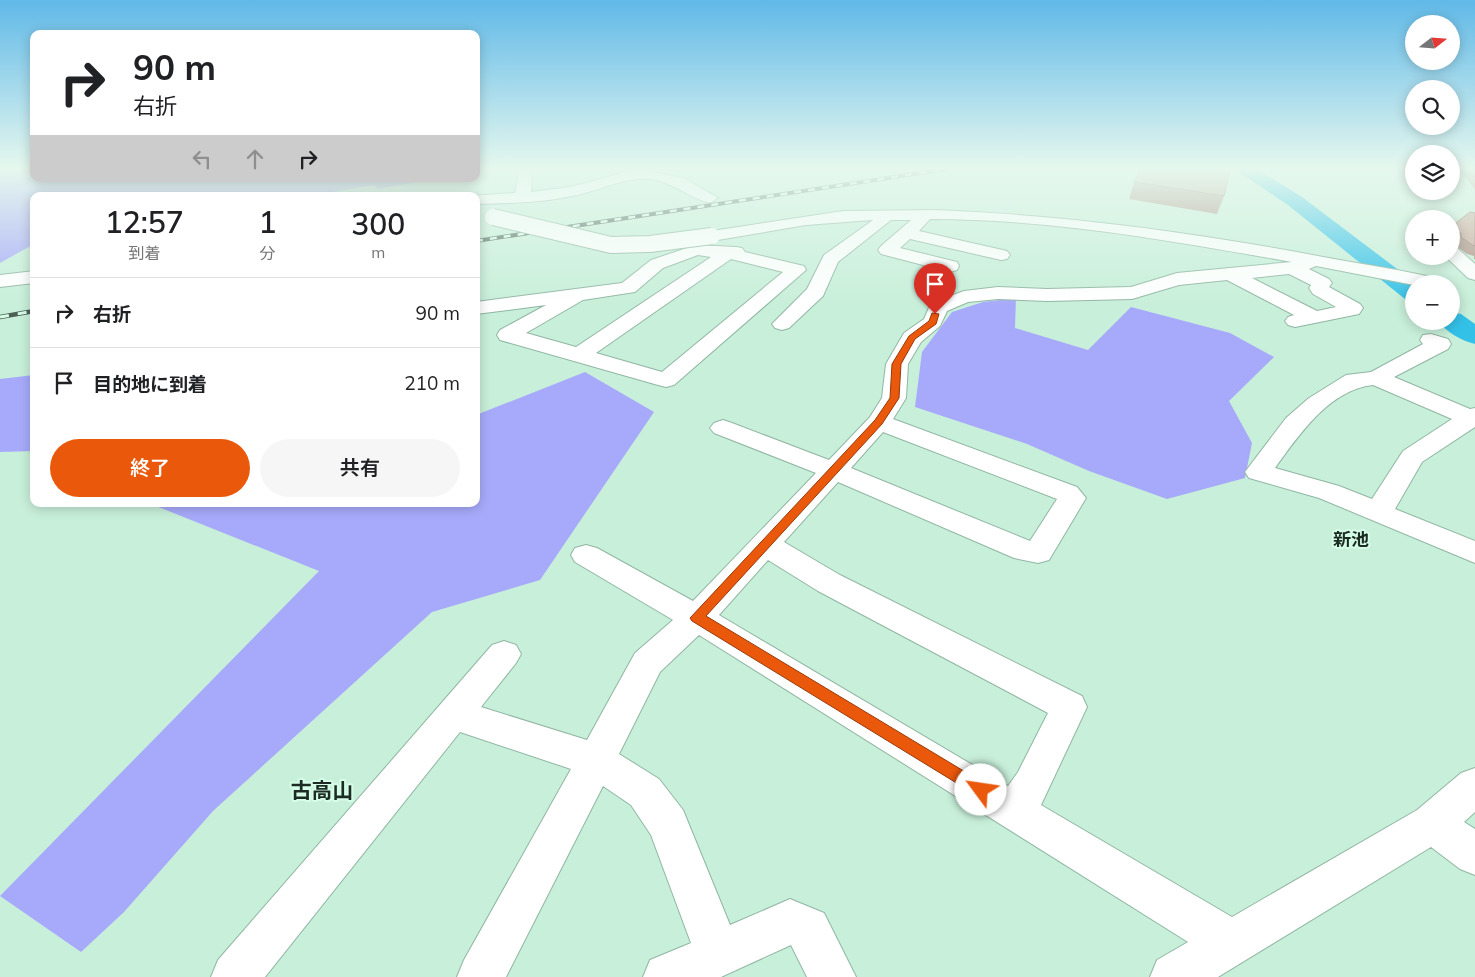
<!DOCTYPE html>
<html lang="ja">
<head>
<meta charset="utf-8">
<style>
	body { margin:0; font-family:Mulish,"Noto Sans JP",sans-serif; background:#f6f6f6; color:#202124; height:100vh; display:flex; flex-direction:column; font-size:19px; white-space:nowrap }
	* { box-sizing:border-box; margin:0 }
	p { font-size:16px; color:#757577 }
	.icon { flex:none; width:28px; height:28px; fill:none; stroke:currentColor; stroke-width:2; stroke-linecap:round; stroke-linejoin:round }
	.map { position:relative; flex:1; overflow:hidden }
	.side { position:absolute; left:30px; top:192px; width:450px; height:315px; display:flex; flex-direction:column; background:#fff; border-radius:10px; box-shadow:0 2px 12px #0003 }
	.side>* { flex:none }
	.guide { position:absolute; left:30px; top:30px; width:450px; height:152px; border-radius:10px; box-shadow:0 2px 12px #0003; background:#fff; color:#202124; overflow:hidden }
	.needle { width:32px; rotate:73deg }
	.fabs { position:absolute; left:1405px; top:15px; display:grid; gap:10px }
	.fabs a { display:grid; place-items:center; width:55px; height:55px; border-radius:50%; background:#fff; box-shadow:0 2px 12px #0003; font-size:25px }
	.pin { position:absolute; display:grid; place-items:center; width:42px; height:42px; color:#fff; margin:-51px -21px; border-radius:50% 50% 50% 0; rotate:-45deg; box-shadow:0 0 5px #0007 }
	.pin .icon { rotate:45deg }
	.me { position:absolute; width:55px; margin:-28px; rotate:301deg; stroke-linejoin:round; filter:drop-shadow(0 0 4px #0008) }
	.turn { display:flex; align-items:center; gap:18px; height:105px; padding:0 20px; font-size:22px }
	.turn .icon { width:65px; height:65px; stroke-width:2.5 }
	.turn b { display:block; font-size:35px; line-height:42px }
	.lanes { display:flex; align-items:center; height:48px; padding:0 20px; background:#0003; justify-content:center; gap:25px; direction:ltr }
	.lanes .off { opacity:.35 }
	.eta { display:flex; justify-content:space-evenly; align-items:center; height:85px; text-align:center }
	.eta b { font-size:30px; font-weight:600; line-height:35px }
	.primary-button { display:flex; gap:10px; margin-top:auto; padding:10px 20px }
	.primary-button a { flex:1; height:58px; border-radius:30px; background:#ea580c; color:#fff; font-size:20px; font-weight:600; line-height:58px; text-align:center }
	.primary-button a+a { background:#f6f6f6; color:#202124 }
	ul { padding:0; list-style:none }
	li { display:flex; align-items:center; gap:15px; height:70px; padding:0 20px; border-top:1px solid #e0e0e0 }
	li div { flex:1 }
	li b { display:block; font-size:19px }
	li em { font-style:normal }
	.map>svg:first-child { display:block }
</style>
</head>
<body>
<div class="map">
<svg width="1475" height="977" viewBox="0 0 1475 977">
	<rect width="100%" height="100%" fill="#c8efda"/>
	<path fill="#a7aafa" d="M0,169H34V179H437L377,189L374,185L310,196H34V244L0,263Z
		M1016,298L1015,328L1088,350L1131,307L1230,333L1274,357L1229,401L1252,443L1245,478L1167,499L1089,471L1027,444L915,407L922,352L952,312L983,302Z
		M585,372L654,412L540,580L432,612L213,811L124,912L81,952L0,896L319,571L151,504H476V415Z
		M34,375V451L0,452V379Z"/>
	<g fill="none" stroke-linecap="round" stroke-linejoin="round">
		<path fill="#34c1e8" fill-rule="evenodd" d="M1234,169H1257L1302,197L1417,284H1414V302L1405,299L1288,205Z
			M1451,312L1461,314L1475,324V344C1462,341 1446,332 1438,321H1451Z"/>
		<defs>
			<path id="minor" d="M515,169H529L532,177L531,192L571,187L637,169H654L652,172L684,178L718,198L710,203C686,197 667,176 638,179C616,181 594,192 572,196C540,203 508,203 476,204V196H470L515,193L518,177Z
				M935,210C1064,215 1191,232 1318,256C1360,264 1403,270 1445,280L1447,284L1414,285L1316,266L1309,269L1329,279L1332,283L1329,287L1360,304L1363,308L1359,314L1295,327L1288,325L1285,321L1288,317L1294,315L1227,280L1179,285L1132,299L1047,301L998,299L968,302L947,311L940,326L921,342L908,364L906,398L893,419L1077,487L1086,498L1049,560L1038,563L1014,558L838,482L784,542L840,575L1082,696L1087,707L1041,805L1232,917L1417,810L1461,773L1475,768V812L1464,822L1475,829V875L1460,869L1431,847L1218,977H1150L1157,960L1188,942L699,635L660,672L619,754L659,779L683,810L730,925L790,899L824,913L856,977H807L791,945L721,977H643L650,960L691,943L651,835L631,805L603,786L506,977H457L464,960L571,769L460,732L265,977H211L218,960L492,645L504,641L516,645L521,654L516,663L481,707L587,740L635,653L673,620L575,562L571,555L575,548L586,545L597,548L693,601L816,473L714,433L710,428L714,423L723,420L732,423L829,460L870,417L882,398L886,364L904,333L924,319L931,303L964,291L998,287L1047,289L1131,287L1177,273L1292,262C1173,241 1051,219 930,219L919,231L1007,251L1010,255L1007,259L1001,260L910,239L900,248L957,262L959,266L957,270L950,272L881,254L878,250L881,246L911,220H891L838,262L823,296L789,328L782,330L775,328L772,324L807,289L824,255L873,220L806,225L712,241L706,240L703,236L706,232L712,231L843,211ZM1289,274L1311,285L1309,288L1313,294L1336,307L1317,311L1252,278ZM883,432L1057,499L1030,541L851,468ZM768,560L818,591L1048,713L1018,772L1008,786L719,615Z
				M696,245L736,247L742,248L745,252L804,266L806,270L674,385L666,387L658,385L500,340L497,335L500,330L546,305L476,314V302L622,283L651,260ZM698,255L711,257L576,347L526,333L583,300L635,292L663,268ZM731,259L783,272L662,372L596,353Z
				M1451,247L1457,248L1475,264V280L1468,278L1445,256H1451Z
				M34,271V283L0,287V275Z
				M1431,334L1448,339L1451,344L1448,349L1394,377L1470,409L1475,408V427L1422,462L1395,509L1475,541V563L1319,498L1249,478L1245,472L1286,418L1309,398L1346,375L1371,372L1423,344L1420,340L1423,335ZM1373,385L1452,419L1403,451L1372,499L1339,486L1275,468C1298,436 1330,389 1373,385Z"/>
		</defs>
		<use href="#minor" stroke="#90b6a2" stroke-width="2"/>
		<use href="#minor" fill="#fff" fill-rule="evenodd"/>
		<defs>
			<path id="rail-far1" d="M476,241L947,169"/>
			<path id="rail" d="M0,317L34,311"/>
		</defs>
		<use href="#rail-far1" stroke="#4b6156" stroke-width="4"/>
		<use href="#rail" stroke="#4b6156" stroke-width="4.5"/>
		<use href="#rail-far1" stroke="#d5fde7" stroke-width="2.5" stroke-dasharray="7" stroke-linecap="butt"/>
		<use href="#rail" stroke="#d5fde7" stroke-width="3" stroke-dasharray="9" stroke-linecap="butt"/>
		<defs>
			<path id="minor-bridge" d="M493,217L611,245L650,244L712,236"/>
		</defs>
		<use href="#minor-bridge" stroke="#90b6a2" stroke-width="18" stroke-linecap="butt"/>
		<use href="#minor-bridge" stroke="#fff" stroke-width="16"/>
	</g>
	<path fill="#af8d80" d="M1460,169H1475V190Z
		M1134,182L1224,196L1217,214L1129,199Z
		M1475,213V259H1474V256L1467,254L1456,246V242L1451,240V227Z"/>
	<path fill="#cba495" stroke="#8e7368" d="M1141,169H1230L1224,196L1134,182Z
		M1469,169H1475V177Z
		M1470,212L1475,213V246L1472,245L1461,237V233L1451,230V227Z"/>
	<linearGradient id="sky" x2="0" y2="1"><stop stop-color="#60b9e8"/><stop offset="0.55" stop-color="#e6f8ee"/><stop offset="1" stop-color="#e6f8ee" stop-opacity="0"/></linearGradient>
	<rect width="1475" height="306" fill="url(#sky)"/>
	<path fill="#ea580c" stroke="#983908" d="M932,313L939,314L936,324L915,339L901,364L899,398L882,424L706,616L987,785L989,790L987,796L981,798L692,621L690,618L875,420L890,398L892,364L909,336L929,321Z"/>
	<g text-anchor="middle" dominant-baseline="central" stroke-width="4" stroke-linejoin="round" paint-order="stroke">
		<g font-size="18" font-weight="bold" fill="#1c2c24" stroke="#d5fde7">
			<text x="1351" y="539">新池</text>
		</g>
		<g font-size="21" font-weight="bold" fill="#1c2c24" stroke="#d5fde7">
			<text x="322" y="790">古高山</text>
		</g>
	</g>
</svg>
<div class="fabs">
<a><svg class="needle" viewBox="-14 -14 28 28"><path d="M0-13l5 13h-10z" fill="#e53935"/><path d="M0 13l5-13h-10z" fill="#757577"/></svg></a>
<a><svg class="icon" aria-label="search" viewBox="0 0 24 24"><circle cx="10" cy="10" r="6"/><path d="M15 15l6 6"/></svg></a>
<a><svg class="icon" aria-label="layers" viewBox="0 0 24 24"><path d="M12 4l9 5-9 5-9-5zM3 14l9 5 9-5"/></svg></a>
<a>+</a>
<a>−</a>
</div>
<div class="pin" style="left:935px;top:314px;background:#d93025"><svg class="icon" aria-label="arrive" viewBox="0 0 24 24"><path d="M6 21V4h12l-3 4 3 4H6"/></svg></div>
<svg class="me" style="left:981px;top:790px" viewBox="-20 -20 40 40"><circle r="19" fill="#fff"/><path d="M0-13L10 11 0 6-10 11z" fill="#ea580c"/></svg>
<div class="guide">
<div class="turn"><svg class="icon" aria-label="right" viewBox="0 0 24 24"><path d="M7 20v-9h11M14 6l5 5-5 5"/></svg><div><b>90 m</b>右折</div></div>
<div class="lanes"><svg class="icon off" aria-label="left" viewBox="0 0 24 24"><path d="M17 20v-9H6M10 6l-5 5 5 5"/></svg><svg class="icon off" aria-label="ahead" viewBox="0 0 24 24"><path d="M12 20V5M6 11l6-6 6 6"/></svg><svg class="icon" aria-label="right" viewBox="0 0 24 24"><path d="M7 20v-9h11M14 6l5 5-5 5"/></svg></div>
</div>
<section class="side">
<div class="eta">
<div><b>12:57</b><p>到着</p></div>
<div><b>1</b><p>分</p></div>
<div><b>300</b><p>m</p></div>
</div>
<ul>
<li><svg class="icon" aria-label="right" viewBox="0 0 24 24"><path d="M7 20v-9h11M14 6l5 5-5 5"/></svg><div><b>右折</b></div><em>90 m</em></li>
<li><svg class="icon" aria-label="arrive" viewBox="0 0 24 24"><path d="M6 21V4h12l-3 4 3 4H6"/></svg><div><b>目的地に到着</b></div><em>210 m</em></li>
</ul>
<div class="primary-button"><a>終了</a><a>共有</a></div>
</section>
</div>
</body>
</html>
